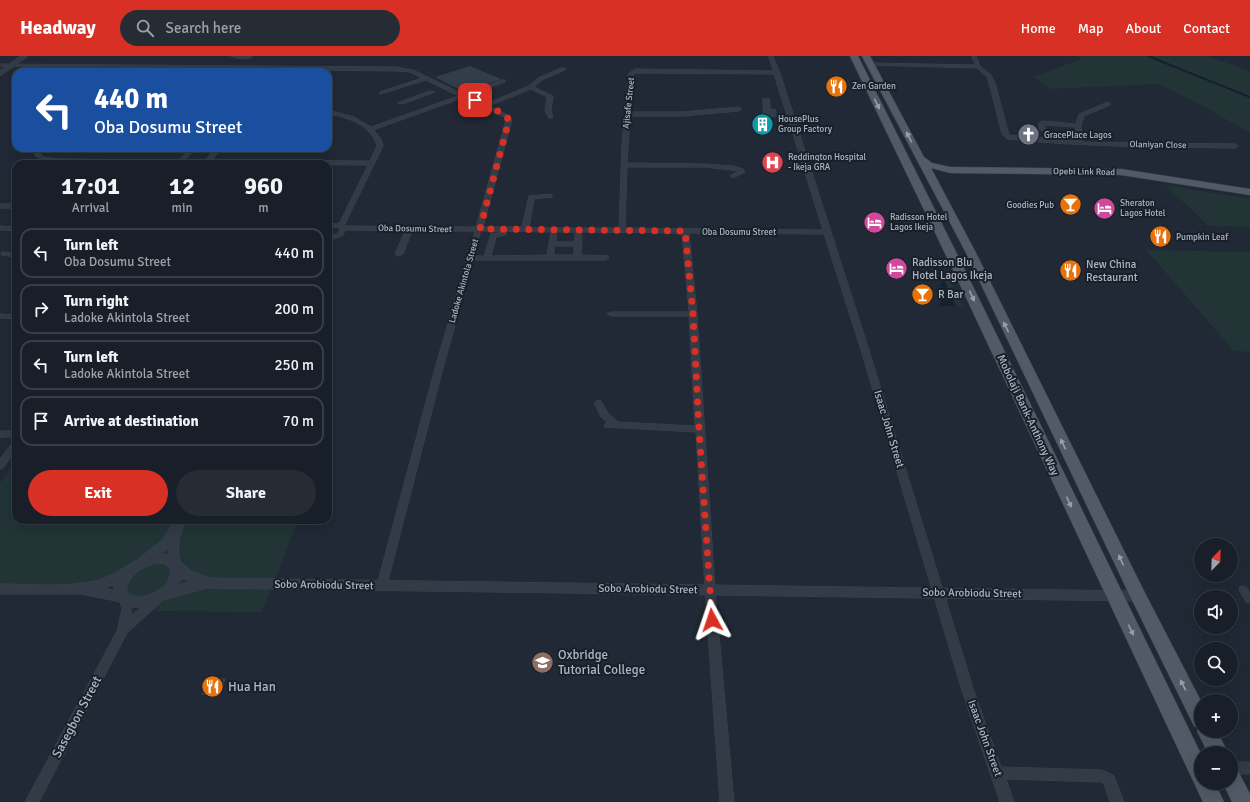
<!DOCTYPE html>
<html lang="en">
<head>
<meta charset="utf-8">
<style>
	body { margin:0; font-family:Signika,sans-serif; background:#252c34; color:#f1f3f6; height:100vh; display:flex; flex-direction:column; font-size:15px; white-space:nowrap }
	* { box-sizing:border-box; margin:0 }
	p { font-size:13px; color:#9fa2a8 }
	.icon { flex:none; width:22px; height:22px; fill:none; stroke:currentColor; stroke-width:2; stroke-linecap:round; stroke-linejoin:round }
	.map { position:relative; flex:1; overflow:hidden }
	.sheet { position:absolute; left:12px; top:104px; width:320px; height:364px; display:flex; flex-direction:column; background:#181f28; border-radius:12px; box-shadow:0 4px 16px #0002,0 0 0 1px #363d45 }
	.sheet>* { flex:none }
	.guide { position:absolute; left:12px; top:12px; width:320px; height:84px; border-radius:12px; box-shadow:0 4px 16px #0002,0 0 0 1px #363d45; background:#1a4fa0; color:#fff; overflow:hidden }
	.needle { width:26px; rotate:23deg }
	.controls { position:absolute; left:1194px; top:482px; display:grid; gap:8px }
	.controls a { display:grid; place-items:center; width:44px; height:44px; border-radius:50%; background:#181f28; box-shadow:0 4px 16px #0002,0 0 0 1px #363d45; font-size:20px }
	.pin { position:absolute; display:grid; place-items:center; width:34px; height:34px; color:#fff; margin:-17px; border-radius:8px; box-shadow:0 2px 6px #0006 }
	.me { position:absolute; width:44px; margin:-22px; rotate:355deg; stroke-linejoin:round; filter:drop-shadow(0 0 3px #0008) }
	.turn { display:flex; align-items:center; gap:14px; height:84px; padding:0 16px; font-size:18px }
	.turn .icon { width:52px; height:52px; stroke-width:2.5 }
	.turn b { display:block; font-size:28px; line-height:34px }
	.eta { display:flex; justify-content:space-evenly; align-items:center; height:68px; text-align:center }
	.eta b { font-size:24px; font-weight:700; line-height:28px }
	.primary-button { display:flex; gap:8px; margin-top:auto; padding:8px 16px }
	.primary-button a { flex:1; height:46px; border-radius:24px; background:#d93025; color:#fff; font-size:16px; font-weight:700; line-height:46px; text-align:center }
	.primary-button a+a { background:#252c34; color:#f1f3f6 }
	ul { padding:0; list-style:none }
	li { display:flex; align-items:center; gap:12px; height:50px; margin:0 8px 6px; padding:0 8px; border:2px solid #363d45; border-radius:12px }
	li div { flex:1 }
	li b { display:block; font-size:15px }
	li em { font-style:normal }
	header { display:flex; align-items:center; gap:24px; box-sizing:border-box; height:56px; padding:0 20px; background:#d93025; color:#fff }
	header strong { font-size:19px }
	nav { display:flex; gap:22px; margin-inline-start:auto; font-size:14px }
	.search { width:280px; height:36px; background:#252c34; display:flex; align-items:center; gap:10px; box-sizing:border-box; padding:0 14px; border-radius:22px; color:#9fa2a8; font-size:15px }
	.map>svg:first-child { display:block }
</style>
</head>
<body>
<header>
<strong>Headway</strong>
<div class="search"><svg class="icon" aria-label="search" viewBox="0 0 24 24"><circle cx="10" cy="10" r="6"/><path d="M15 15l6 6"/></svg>Search here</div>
<nav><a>Home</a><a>Map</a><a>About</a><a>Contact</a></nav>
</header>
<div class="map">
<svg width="1250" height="746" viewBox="0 0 1250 746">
	<rect width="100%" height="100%" fill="#202935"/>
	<path fill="#223436" d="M1076,0H1207L1250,15V77L1201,49L1158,28L1051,33L1033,21L1081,3Z
		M1165,129L1250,143V171L1208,170C1195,155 1179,143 1165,129Z
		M899,158H914L921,174L905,173Z
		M1146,194L1250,196V296L1234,295Z
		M944,224H950L963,250H956Z
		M16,405V464H298L262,556L157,555L115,528H0V427Z"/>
	<path fill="#142132" d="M944,224L956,250H938L946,238L940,236L943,231L939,230Z"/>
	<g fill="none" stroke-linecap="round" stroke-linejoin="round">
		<path stroke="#142132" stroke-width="2" d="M1148,0L1250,41"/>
	</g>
	<path fill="#323d4c" d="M470,10L501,23L464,36L435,21Z
		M762,42H770L771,53H776L777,61H770L771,73L754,72L753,63H763Z
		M226,622L220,640L201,639L207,623Z"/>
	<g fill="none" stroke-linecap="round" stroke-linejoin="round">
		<defs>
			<path id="minor" d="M231,0H252V1C247,4 236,3 231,0Z
				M769,0H773L780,17L869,294L974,635L1001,711L1102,714L1114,720L1124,746H1110L1104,728L1101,726L1006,723L1014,746H1000L962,635L861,294L824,178L689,177L697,258L715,534L734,746H720L705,534L696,376L605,371L604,369L607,366L601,361L594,347L598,344L601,345L608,357L618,366L695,370L689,260H611L607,258L611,256H689L682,177L582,176L581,199L608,200L609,202L605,204H473L443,312L387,529L386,532L382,533L378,532L377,529L435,312L475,175H412L403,198L399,200L395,198L405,175L346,174L342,180L328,185V181L337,178L340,174L339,172L328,171V167L339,168L368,109L59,107L40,104L34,98L37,92H43L40,98L44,101L59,103L179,104L190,92H196L185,104H205L216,92H222L212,104L370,105L377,90C371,69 348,61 328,58V54L354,61L371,71L458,40L426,24L380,38V36L422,22L410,16L396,15L0,10V8L396,11L413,14L463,38L501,24H505V26L468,40L485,48L529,30L538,22L561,12H565V14L542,24L534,31L553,40L551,55L553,62H549L545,55L547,41L531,33L489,50L510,60L512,64L483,171H522L529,140L550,138L552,139V141L534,143L529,172H619L622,88L628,18L635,13L773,15ZM636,17L774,18L823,174L625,172L627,111H705L739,115L731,119V121H735L745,116L743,113L734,110L705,108L627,107L630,60H683L739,55L742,53L739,51L683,56H630L633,20ZM463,42L506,62V64L476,171L344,170L383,90L381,83L374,74ZM481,175L551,176L547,199L491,200L496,181L506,179L507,178L504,176L491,178L484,200H475ZM557,176H575V186H556ZM555,190H574V199H554Z
				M972,0H976L980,10L991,19L995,27L1009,79L1077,85L1075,71L1045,69V73L1042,75L1039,73V67L1042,65L1076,68L1079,58L1108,46L1111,48L1110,49L1084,60L1081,70L1083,86L1235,88L1238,90L1235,92C1159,91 1083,91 1007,83L1002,78L989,27L987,21L977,12L870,9L868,8L870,7L975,9Z
				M430,35L435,36L403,48L398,47Z
				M0,148H16V152H0Z
				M0,170L16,171V175L0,174Z
				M3,196L16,197V201L1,199V197Z
				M0,258L16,259V263L0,262Z
				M0,375H16V381H0Z
				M16,385V395L3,412L0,413V403L13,386Z
				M176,464H186C179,478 176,494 181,509L180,512L176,513L172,512C168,505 168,499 169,491L149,507L145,508L141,507L140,504L141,501L162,484Z
				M1244,530C1250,532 1250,540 1250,547L1246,546L1239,534L1240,531Z
				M124,539L128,540C131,547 133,553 131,560L152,541L156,540L160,541L161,544L160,547L127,577L39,746H25L117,575L122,553L119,543L120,540Z
				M1231,706H1250V718H1231Z"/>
			<path id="tertiary" d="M21,0H28L0,20V15Z
				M158,497L175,501L190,514L208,522L1138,535L1143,536L1145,540L1143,544L1138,545L207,532L166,543L146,551H133L121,546L81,538H0V528C31,528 70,532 99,524C121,517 135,500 158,497ZM158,507L165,508L170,512L171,518C169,521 168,526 165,529C156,538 135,547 126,534C129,519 143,509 158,507ZM182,522L191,526L179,529ZM114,529L113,534L105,532Z"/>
			<path id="primary" d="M850,0H858L966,216L1201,698V727H1215L1224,746H1203L954,216Z
				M862,0H870L924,101L932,107L950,111L1121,113L1250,133V139L1121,119L950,117L931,112L976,197L1145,537L1201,645V675H1217L1228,697H1208L1197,675L1199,672L1194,670L1130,540L966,197Z
				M1231,712L1238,715L1250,738V746H1232L1223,727H1231Z"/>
		</defs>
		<use href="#minor" stroke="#3d4450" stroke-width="1"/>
		<use href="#tertiary" stroke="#3d4450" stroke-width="1"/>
		<use href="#primary" stroke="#3d4450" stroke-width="1"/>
		<use href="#minor" fill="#333b46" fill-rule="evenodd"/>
		<use href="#tertiary" fill="#333b46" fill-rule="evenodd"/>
		<use href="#primary" fill="#515a66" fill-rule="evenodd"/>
	</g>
	<defs><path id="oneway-solid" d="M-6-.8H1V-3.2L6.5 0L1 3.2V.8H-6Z"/></defs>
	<g fill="#969fac">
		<use href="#oneway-solid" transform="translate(877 48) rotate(64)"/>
		<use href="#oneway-solid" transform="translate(909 81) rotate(-118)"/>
		<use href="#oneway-solid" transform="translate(972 240) rotate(65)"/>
		<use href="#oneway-solid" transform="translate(1006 271) rotate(-116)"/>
		<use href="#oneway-solid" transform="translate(1063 388) rotate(-116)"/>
		<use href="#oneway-solid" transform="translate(1069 446) rotate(65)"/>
		<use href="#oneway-solid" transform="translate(1121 504) rotate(-114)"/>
		<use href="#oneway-solid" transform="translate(1131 574) rotate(64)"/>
		<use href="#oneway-solid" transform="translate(1183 629) rotate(-117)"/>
	</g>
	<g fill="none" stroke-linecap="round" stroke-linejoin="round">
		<path stroke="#d93025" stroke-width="7" stroke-dasharray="0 12.6" d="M475,44L504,58L509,64L480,173L685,175L693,258L699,373L712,564"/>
	</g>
	<defs>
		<symbol id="restaurant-disc" viewBox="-11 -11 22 22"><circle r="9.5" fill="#e8710a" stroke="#19202a"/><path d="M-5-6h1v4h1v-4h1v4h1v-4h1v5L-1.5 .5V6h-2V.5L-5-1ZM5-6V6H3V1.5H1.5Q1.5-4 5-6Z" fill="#fff"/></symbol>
		<symbol id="building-disc" viewBox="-11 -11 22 22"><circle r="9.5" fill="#0f9aa8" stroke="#19202a"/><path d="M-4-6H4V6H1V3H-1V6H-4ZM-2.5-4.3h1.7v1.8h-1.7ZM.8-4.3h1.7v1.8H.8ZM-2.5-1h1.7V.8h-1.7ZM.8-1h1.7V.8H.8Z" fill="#fff"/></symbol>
		<symbol id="church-disc" viewBox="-11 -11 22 22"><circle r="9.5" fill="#6b7280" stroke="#19202a"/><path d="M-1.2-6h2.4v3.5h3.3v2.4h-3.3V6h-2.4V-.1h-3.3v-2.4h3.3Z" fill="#fff"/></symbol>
		<symbol id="hospital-disc" viewBox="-11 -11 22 22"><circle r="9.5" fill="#e0444e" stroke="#19202a"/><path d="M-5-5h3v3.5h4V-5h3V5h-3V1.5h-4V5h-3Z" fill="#fff"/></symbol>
		<symbol id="bar-disc" viewBox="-11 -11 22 22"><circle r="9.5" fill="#e8710a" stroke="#19202a"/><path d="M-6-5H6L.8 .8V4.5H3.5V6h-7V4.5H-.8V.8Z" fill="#fff"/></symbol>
		<symbol id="hotel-disc" viewBox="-11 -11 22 22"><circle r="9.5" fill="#d1479c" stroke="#19202a"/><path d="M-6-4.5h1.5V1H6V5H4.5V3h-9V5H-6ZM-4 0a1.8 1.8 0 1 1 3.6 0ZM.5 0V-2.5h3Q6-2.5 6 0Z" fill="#fff"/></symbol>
		<symbol id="school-disc" viewBox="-11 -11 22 22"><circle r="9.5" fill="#8d6e63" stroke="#19202a"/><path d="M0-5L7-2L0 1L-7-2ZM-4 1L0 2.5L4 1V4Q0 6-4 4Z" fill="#fff"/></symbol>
	</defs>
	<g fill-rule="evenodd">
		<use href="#restaurant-disc" x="824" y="18" width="25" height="25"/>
		<use href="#building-disc" x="750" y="56" width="25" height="25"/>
		<use href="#church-disc" x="1016" y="66" width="25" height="25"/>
		<use href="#hospital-disc" x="760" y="94" width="25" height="25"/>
		<use href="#bar-disc" x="1058" y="136" width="25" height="25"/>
		<use href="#hotel-disc" x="1092" y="140" width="25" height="25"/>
		<use href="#hotel-disc" x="862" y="154" width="25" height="25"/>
		<use href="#restaurant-disc" x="1148" y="168" width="25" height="25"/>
		<use href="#hotel-disc" x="884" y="200" width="25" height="25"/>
		<use href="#restaurant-disc" x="1058" y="202" width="25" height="25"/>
		<use href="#bar-disc" x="910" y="226" width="25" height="25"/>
		<use href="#school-disc" x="530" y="594" width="25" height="25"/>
		<use href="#restaurant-disc" x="200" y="618" width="25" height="25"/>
	</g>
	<g text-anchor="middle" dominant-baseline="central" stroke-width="4" stroke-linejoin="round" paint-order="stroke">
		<g font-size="9" fill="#adb6c3" stroke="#19202a" text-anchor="start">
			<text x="852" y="30">Zen Garden</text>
			<text x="778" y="63">HousePlus<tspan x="778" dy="10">Group Factory</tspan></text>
			<text x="1044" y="79">GracePlace Lagos</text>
			<text x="788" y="101">Reddington Hospital<tspan x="788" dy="10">- Ikeja GRA</tspan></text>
			<text x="1120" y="147">Sheraton<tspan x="1120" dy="10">Lagos Hotel</tspan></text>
			<text x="1054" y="149" text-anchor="end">Goodies Pub</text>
			<text x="890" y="161">Radisson Hotel<tspan x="890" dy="10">Lagos Ikeja</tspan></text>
			<text x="1176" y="181">Pumpkin Leaf</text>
		</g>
		<g font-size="9" fill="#adb6c3" stroke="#19202a">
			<text transform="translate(629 47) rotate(-84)">Ajisafe Street</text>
			<text transform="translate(1158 89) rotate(1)">Olaniyan Close</text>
			<text transform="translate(1084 116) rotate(1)">Opebi Link Road</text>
			<text transform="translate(415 173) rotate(1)">Oba Dosumu Street</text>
			<text x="739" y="176">Oba Dosumu Street</text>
			<text transform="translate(464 225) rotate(-74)">Ladoke Akintola Street</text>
		</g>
		<g font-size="11" fill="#adb6c3" stroke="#19202a" text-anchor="start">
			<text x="912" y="206">Radisson Blu<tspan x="912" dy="13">Hotel Lagos Ikeja</tspan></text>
			<text x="1086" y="208">New China<tspan x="1086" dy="13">Restaurant</tspan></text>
			<text x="938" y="238">R Bar</text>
		</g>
		<g font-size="11" fill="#adb6c3" stroke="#19202a">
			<text transform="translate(1028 359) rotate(65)">Mobolaji Bank-Anthony Way</text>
			<text transform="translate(889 373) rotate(73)">Isaac John Street</text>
			<text transform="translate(324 529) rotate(1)">Sobo Arobiodu Street</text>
			<text transform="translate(648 533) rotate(1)">Sobo Arobiodu Street</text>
			<text transform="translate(972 537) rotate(1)">Sobo Arobiodu Street</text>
			<text transform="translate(985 682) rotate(70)">Isaac John Street</text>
		</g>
		<g font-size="13" fill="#adb6c3" stroke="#19202a" text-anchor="start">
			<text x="558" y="599">Oxbridge<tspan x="558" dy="15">Tutorial College</tspan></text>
			<text x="228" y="631">Hua Han</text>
		</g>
		<g font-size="13" fill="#adb6c3" stroke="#19202a">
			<text transform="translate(77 661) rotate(-62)">Sasegbon Street</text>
		</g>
	</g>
</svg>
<div class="controls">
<a><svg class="needle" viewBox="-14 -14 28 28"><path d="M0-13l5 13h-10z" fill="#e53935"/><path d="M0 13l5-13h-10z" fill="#9fa2a8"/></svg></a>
<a><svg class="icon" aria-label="sound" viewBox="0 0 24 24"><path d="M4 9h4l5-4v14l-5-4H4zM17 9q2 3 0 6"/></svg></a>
<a><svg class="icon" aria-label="search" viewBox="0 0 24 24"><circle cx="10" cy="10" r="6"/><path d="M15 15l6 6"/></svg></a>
<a>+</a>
<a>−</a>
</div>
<div class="pin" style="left:475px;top:44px;background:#d93025"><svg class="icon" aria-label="arrive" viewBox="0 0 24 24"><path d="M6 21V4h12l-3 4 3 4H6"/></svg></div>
<svg class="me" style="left:712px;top:564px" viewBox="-20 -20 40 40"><path d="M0-17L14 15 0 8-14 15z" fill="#d93025" stroke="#fff" stroke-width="4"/></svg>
<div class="guide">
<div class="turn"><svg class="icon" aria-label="left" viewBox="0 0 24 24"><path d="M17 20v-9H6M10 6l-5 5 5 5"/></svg><div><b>440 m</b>Oba Dosumu Street</div></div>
</div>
<section class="sheet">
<div class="eta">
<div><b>17:01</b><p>Arrival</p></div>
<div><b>12</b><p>min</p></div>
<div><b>960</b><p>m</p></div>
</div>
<ul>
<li><svg class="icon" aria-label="left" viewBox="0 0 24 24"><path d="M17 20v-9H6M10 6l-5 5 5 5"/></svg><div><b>Turn left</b><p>Oba Dosumu Street</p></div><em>440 m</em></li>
<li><svg class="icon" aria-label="right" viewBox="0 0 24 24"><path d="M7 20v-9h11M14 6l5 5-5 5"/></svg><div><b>Turn right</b><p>Ladoke Akintola Street</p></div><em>200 m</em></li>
<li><svg class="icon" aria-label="left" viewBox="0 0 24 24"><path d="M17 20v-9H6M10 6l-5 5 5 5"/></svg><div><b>Turn left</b><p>Ladoke Akintola Street</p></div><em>250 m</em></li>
<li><svg class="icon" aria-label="arrive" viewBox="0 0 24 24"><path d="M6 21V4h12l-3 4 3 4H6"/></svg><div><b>Arrive at destination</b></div><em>70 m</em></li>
</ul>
<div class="primary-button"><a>Exit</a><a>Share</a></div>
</section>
</div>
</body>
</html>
